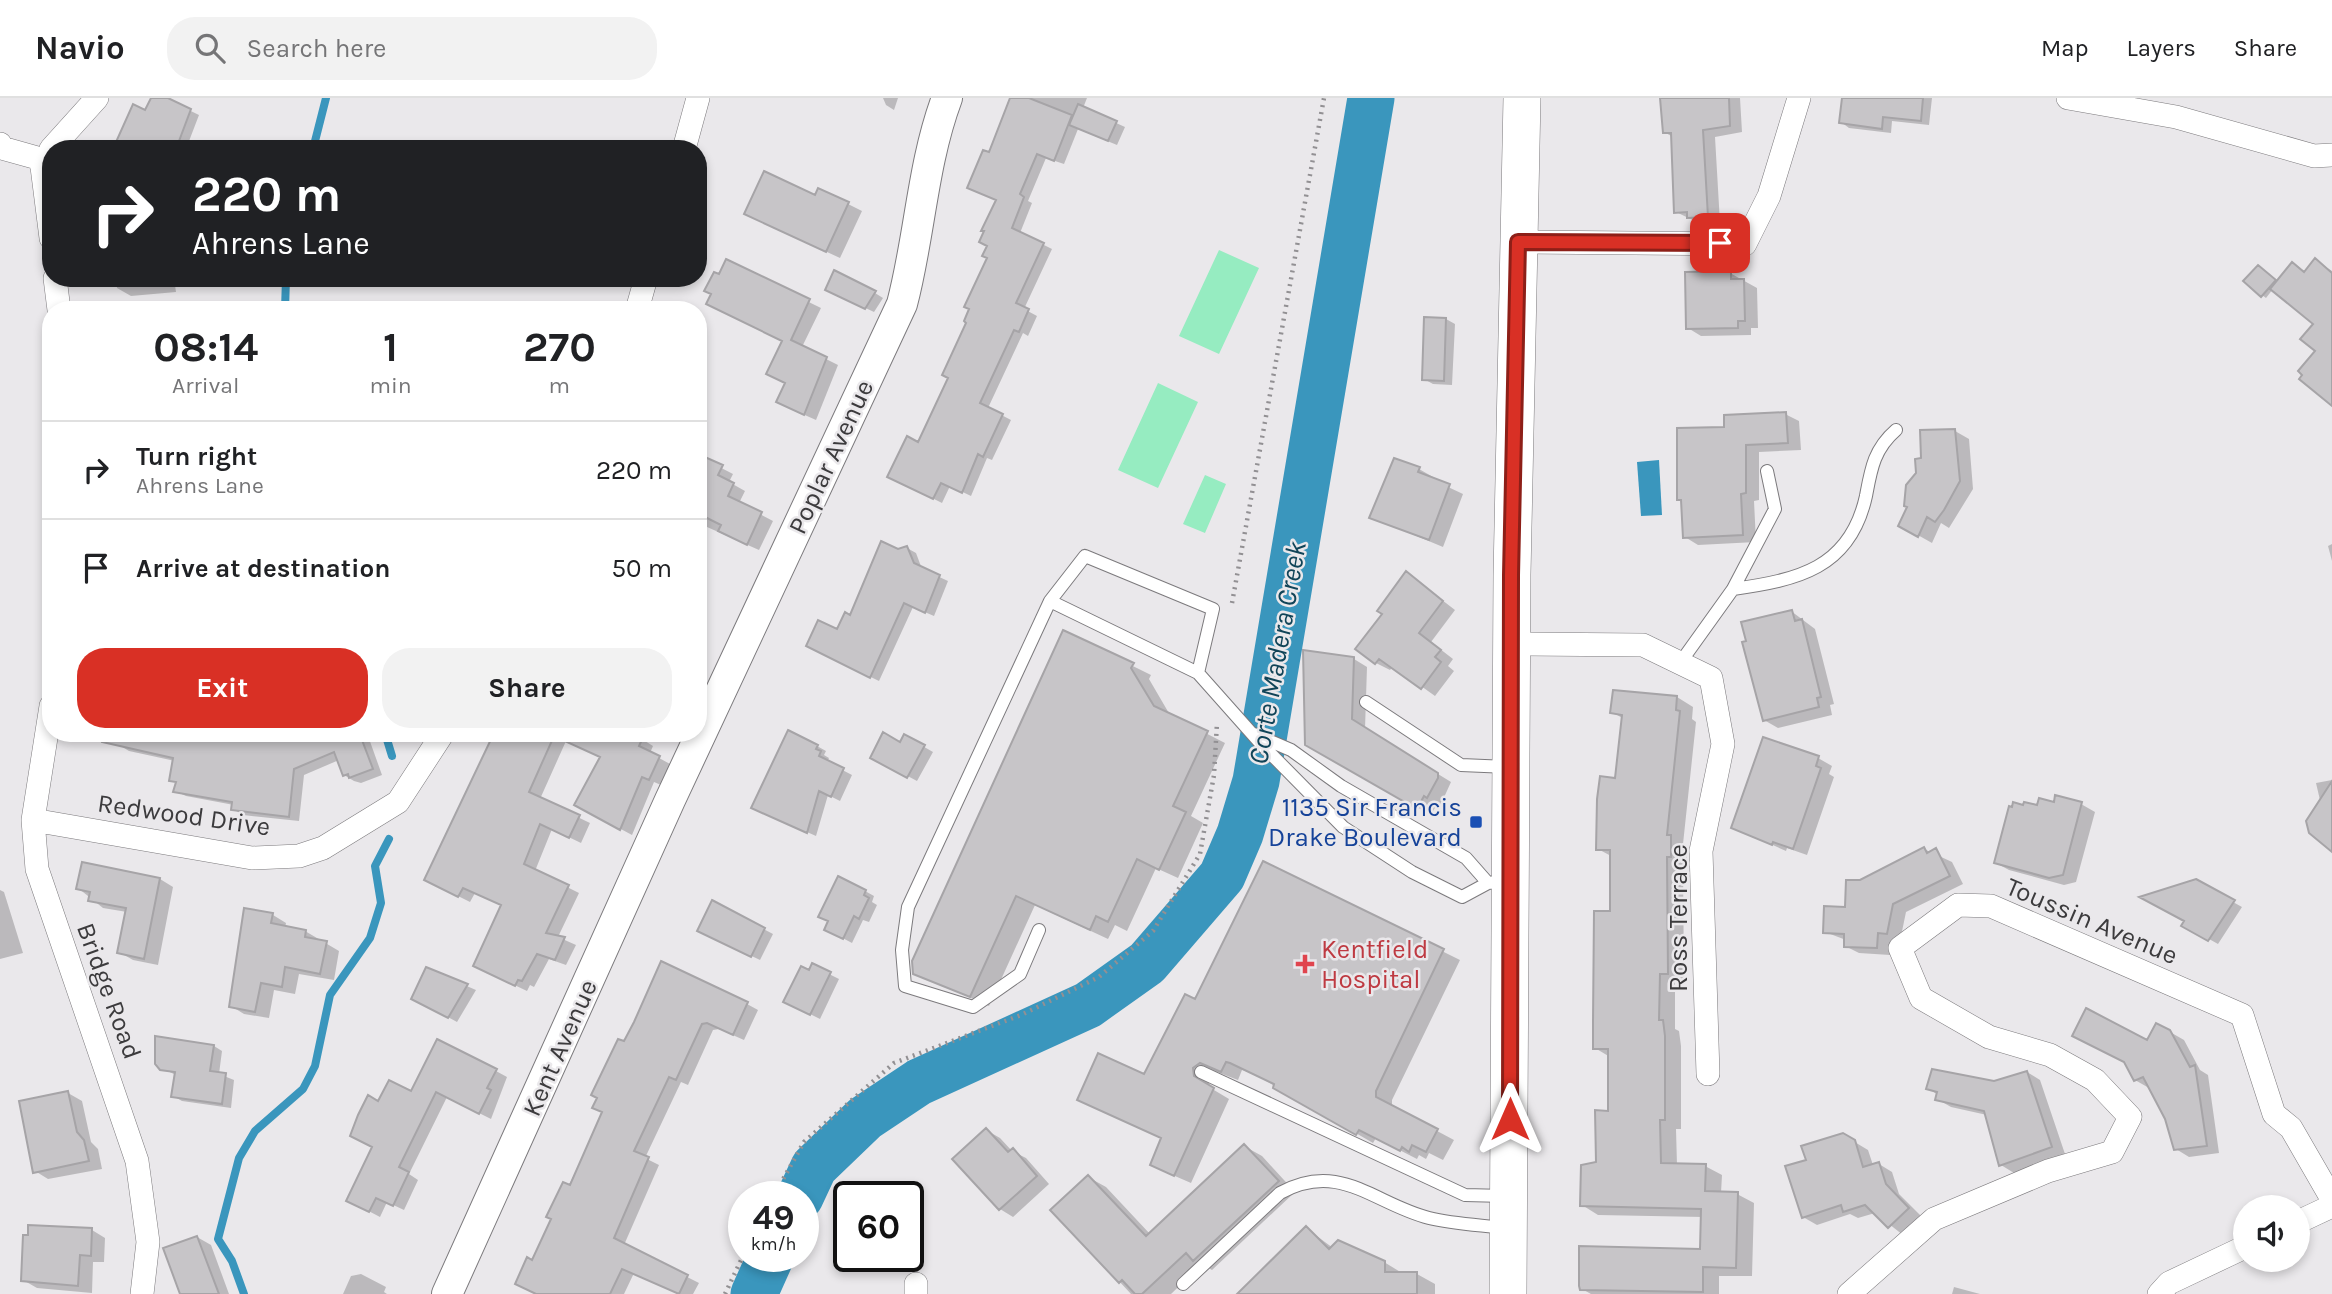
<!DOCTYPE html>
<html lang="en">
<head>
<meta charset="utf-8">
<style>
	body { margin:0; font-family:Karla,sans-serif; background:#f2f2f2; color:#202124; height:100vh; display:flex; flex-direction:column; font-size:26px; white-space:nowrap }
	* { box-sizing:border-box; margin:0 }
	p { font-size:23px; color:#757577 }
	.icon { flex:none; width:38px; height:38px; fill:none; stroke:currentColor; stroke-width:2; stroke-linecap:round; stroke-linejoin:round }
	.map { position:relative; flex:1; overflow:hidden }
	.drawer { position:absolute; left:42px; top:203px; width:665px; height:441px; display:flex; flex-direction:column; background:#fff; border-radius:28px; box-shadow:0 4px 10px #0003 }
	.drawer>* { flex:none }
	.banner { position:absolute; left:42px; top:42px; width:665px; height:147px; border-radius:28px; box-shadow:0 4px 10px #0003; background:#202124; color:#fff; overflow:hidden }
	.tools { position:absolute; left:2233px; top:1097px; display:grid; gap:14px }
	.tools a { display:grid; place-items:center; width:77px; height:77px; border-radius:50%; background:#fff; box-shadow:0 4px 10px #0003; font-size:35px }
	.speed { position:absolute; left:728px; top:1083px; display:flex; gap:14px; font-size:35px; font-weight:700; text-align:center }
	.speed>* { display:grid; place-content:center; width:91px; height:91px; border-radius:50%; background:#fff; box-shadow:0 4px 10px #0003; line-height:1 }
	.speed small { font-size:18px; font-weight:400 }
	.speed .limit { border:4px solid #111; border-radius:10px; background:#fff; color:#111 }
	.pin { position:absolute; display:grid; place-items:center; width:60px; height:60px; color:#fff; margin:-30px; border-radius:14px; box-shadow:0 4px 10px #0006 }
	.me { position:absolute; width:77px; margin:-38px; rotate:0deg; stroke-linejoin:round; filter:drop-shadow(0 0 5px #0008) }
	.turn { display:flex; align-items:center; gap:24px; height:147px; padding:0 35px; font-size:32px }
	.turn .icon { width:91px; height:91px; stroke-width:2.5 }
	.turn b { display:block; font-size:49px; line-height:60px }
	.eta { display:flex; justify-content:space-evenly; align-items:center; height:119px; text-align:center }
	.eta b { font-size:42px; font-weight:700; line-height:49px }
	.button { display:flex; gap:14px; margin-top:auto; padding:14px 35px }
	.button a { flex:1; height:80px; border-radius:28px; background:#d93025; color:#fff; font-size:28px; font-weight:700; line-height:80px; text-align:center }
	.button a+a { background:#f2f2f2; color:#202124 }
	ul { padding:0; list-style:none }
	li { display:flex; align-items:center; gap:21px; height:98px; padding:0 35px; border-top:2px solid #e0e0e0 }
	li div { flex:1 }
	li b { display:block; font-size:26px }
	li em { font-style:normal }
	header { display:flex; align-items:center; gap:42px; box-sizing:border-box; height:98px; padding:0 35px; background:#fff; border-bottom:2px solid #e0e0e0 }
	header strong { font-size:33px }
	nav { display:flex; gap:38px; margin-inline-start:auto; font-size:24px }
	.search { width:490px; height:63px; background:#f2f2f2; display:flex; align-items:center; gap:18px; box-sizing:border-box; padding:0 24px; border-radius:28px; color:#757577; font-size:26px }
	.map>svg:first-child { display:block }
</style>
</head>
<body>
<header>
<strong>Navio</strong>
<div class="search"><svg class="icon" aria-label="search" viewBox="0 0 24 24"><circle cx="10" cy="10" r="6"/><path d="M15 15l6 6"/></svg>Search here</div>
<nav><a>Map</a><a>Layers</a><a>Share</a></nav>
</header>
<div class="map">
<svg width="2332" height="1196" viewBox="0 0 2332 1196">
	<rect width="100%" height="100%" fill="#eae8eb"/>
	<path fill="#96ecc1" d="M1219,152L1259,170L1219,256L1179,238Z
		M1158,285L1198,304L1158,390L1118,372Z
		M1205,377L1226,386L1205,435L1183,426Z"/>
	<path fill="#3a96bd" d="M1659,362L1662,417L1641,418L1637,364Z"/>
	<path fill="#0003" d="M153,0H164L199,17L186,51H133Z
		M883,0H898L894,12L886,7Z
		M1013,0H1087L1083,10L1125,29L1117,47L1078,31L1064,66L1046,60L1028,103L1032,105L1020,135L1052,151L1024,211L1037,218L1028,238L1023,235L988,310L1011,322L992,362L987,360L971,398L950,388L942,405L898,383L950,280L989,160L997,102L990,56Z
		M1662,0H1740L1742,34L1715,39L1720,125L1701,126L1676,114L1673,39L1664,34Z
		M1843,0H1932L1929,27L1892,23L1891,35L1849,30L1841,24Z
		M816,99L848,106L862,113L840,160L760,123Z
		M2315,162L2332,173V305L2317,253L2315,226L2273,191L2266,200L2262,197V171L2278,185L2293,166L2306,174Z
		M727,164L821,210L802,249L838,267L816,322L789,310L784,243L720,179Z
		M1730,175L1757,190L1758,230H1751V237L1701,238L1688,230Z
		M116,180H174L176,194L131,198L117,190Z
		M875,195L883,200L874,214L836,196Z
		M1446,221L1455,226L1452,287L1433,286L1424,281Z
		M1785,316L1799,323L1801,352L1759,354V402L1754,403L1756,444L1698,447L1685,439L1683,404L1679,401L1726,330Z
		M1955,333L1969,341L1973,391L1949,430L1941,425L1932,445L1900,427L1909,409L1917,375Z
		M698,358L733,376L729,384L745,393L739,405L773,423L759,452L698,425Z
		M1419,371L1433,379L1431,381L1463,396L1443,449L1371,419Z
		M2332,446V463L2328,448Z
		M907,450L916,455L922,471L948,483L934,518L913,509L879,583L817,553L851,519L898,452Z
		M1407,475L1455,512L1431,544L1453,561L1448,568L1454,573L1435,598L1393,568L1390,572L1376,565L1384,516Z
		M1791,513L1815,531L1834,606L1830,607L1832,617L1778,630L1764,622Z
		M1064,534L1151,577L1149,581L1170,617L1225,645L1191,718L1203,725L1178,780L1156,770L1127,833L1115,827L1108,841L1035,807L989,908L914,875Z
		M1354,561L1367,569L1365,631L1451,684L1441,706L1438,704L1431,717L1306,646Z
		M1677,599L1693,609L1692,621L1696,624L1683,746L1686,748L1687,767H1683L1684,884H1675V931L1679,933L1681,948V1031H1676L1677,1067L1705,1068L1722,1077L1721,1095L1737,1096L1754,1105L1752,1178H1719V1196H1591L1582,1191L1702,1153L1703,1119L1598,1117L1582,1107L1597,1065L1610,1014V959L1595,950L1612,815L1611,758L1598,751L1617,682L1624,621L1612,614Z
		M367,635L382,677L361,685L354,683L344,677L339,662L304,677L299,723L243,717L233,711L234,707L186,698L175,693L177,685L171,682L175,663L129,653L119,647Z
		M520,635H648L645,643L653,648L650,655L670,666L661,687L654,684L632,737L576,707L602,660L566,643L540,701L590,725L581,745L552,731L535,773L579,795L558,839L576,847L566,867L549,861L534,889L530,887L527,893L487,874L503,808L475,795L470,804L438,788Z
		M905,638L933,654L917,683L872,659L901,646Z
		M817,648L826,653L824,657L829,660L827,664L852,677L840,703L828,697L816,738L762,714Z
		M1818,660L1832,668L1829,676L1834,679L1807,757L1787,750L1786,753L1733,729Z
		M2332,682V754L2316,685Z
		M2055,706H2081L2095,714L2076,784L2064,787L2009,772L1996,765L2024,709Z
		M1924,751L1952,764L1963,786L1906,814L1900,843L1891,842L1890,857L1859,855L1845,848L1846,842L1825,834L1846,811L1860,784Z
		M1264,765L1460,862L1392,1002V1009L1454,1042L1443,1062L1429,1055L1426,1061L1419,1057L1417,1061L1376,1040L1373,1045L1249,973L1242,972L1238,982L1217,974L1209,979V989L1229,1001L1191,1085L1168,1075L1163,1041L1079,1001L1145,979L1196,903Z
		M160,781L173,789L158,867L133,862L119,854L127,814L103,810L78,790Z
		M2195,783L2242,809L2218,846L2184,827Z
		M0,792L4,794L23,855L0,861Z
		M865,793L874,798L872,804L877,807L869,824L863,822L852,845L835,836Z
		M713,804L773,836L760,862L708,837Z
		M273,817L286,825L285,830L305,833L339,853L334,882L299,876L295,896L274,892L269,920L244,916L231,908Z
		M813,868L839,881L820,921L794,908Z
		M427,871L476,892L457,924L413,900Z
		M747,906L758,912L744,942L719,931L713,932L688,987L681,984L645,1060L659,1067L624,1147L699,1185L693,1196H678L634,1175L624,1196H537L532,1164L604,1014L624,945Z
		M2170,934L2184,942L2200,972L2208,977L2219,1055L2189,1059L2176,1051L2167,1020L2149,990L2135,982L2126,964L2148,944Z
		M214,948L222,953L219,976L234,982L231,1010L182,1003L173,998L176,977L161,970Z
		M496,973L507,979L491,1021L447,999L409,1076L418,1082L404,1112L387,1104L380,1119L359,1108L374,1048L379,1005Z
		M2027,974L2040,982L2065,1056L2014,1075L2001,1067L1987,1017L1951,1009L1937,1001L1938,997L1928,990L1994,985Z
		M68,995L82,1003L91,1044L98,1051L102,1071L48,1081L35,1073Z
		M986,1032L1000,1040L1012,1053L1026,1060L1049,1086L1013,1119L1000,1111Z
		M1843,1037L1868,1052L1873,1067L1879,1066L1892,1074L1899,1096L1921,1118L1903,1137L1875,1115L1858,1120L1850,1116L1817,1127L1803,1119L1808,1063Z
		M1244,1048L1262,1058L1295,1094L1212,1172L1202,1166L1171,1196H1131L1053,1112L1088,1079L1106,1089L1150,1136Z
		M1306,1130L1333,1150L1384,1164L1402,1175L1417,1176L1435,1186V1196H1240Z
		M92,1132L105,1140L104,1164H93L92,1195L37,1190L23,1182Z
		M197,1139L211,1147L229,1196H181Z
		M361,1176L386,1189L384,1194L387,1196H343L351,1178Z
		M1954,1189L1980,1196H1952Z"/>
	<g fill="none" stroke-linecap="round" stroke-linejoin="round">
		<path stroke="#3a96bd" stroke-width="8" d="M313,51L326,0
			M285,212L286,180
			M385,635L392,658
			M244,1196L232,1163L218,1141L239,1060L255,1033L303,991L315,968L330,897L370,840L381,805L375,768L389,741"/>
		<path stroke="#3a96bd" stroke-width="47" d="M800,1099L814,1069L865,1020L919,984L1088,907L1147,865L1222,778L1240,736L1256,683L1371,0
			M754,1196L771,1158"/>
	</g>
	<path fill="#c7c5c8" stroke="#a6a4a7" stroke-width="2" d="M151,0H168L191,11L176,51H131L116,44L133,6L145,12Z
		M1010,0H1029L1072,17L1054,63L1037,56L1020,96L1024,99L1012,130L1044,145L1016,205L1029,211L1019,234L1014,232L980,305L1003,316L983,359L978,356L962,395L941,385L933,401L887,379L907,338L918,344L948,280L942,277L966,225L964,223L969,211L964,209L987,160L982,158L987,148L979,144L984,133H981L996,102L967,90L983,52L989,54Z
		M1660,0H1729L1730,28L1703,32L1708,119L1687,120V114L1674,115L1671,35H1663Z
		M1842,0H1923L1921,23L1883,19L1882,31L1839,25Z
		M1078,6L1117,23L1108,43L1069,27Z
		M764,73L815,97L818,90L849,104L826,154L744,116Z
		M2315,160L2332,175V308L2299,281L2302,277L2298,273L2315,253L2300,241L2313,226L2270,191L2292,164L2304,174Z
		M726,161L810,201L791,242L827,259L804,317L776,304L785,285L766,276L782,243L706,206L711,196L704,193L714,174L719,176Z
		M2258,167L2276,182L2261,199L2243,183Z
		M834,172L876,193L865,211L825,192Z
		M1731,173V181H1744L1745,223H1738V230L1686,231L1685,174Z
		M1424,219L1446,220L1444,283L1422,282Z
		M1786,314L1788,345L1746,347V395L1741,396L1743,437L1683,440L1681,402H1677V330L1724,329V317Z
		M1955,331L1960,383L1944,412L1935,424L1927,419L1918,439L1898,428L1907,409L1904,408L1906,387L1916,375L1915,361L1921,360L1920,332Z
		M698,356L723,367L718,377L734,385L728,398L762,414L747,447L718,433L721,427L699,416L698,419Z
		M1394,360L1420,369L1418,374L1450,386L1429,442L1369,420Z
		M881,443L898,451L907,448L914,465L940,477L925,515L904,505L870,580L806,548L818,522L837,531L845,514L850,517Z
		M1406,473L1443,503L1419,535L1441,552L1435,559L1441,564L1421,591L1379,561L1375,566L1355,551L1382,516L1377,513Z
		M1792,512L1795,523L1802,521L1821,599L1817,600L1819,609L1763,623L1742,544L1746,543L1741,524Z
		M1063,532L1134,565L1131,570L1154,608L1208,633L1173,708L1186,714L1159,772L1137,761L1108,824L1096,818L1090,832L1016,798L970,899L913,876L912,863Z
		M1303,552L1354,559L1352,621L1438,675V680L1427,700L1424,698L1417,711L1305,647Z
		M1613,592L1677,598L1676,612L1680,613L1667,737H1671V759H1667L1668,876H1660L1659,922H1663L1665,938V1022H1660L1661,1065L1706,1066L1705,1093L1738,1094L1736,1170L1703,1169V1194L1580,1192L1579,1188V1148L1700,1151L1701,1111L1580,1108L1581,1067L1596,1064L1595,1012L1608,1013V951H1593V924L1594,813H1610V752H1596L1597,701L1600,678L1615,680L1622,617L1610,615Z
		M788,632L818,647L816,651L821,653L819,658L844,670L831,699L819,693L807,735L751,710Z
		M883,634L900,644L904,636L925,647L907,680L870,660Z
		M103,635H378L362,642L373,671L349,680L348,676L343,678L334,654L294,671L289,719L231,712L232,704L173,694L176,684L169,683L173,660L102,644Z
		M494,635H645L639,648L660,658L649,682L642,679L620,732L574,707L600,659L554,638L529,694L580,717L569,740L540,726L524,766L569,787L546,835L565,839L555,862L537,856L522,883L518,882L515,888L473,868L501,807L463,790L458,799L424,782Z
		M1763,639L1819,658L1816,668L1821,670L1793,751L1773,744L1772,747L1731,730Z
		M2332,683V754L2309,735L2306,723Z
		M2055,697L2082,704L2063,777L2049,780L1994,765L2009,708L2012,709L2013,704L2023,707L2024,704L2037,707L2039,700L2054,704Z
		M1924,749L1927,755L1936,750L1950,778L1893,806L1887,836L1878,835L1877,850L1844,849V836L1823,835L1824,808L1845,809L1846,782H1860Z
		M1263,763L1444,851L1376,993V999L1438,1031L1426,1054L1412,1047L1409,1054L1402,1049L1400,1053L1359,1032L1356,1037L1273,990L1274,986L1230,965L1226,964L1221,974L1200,965L1193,970L1194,978L1214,990L1174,1078L1150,1067L1161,1040L1077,1002L1098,955L1144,976L1185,896L1195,901Z
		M82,764L160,780L144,861L117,855L126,810L88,803L90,794L76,791Z
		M838,778L866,792L864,797L869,800L859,821L854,818L843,841L824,832L828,823L818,819Z
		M2196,781L2235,802L2208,843L2181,828L2184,823L2139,799Z
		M712,802L765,830L751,859L697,833Z
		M244,810L273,815L271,825L306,832L305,839L327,843L320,876L285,869L282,889L261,885L255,914L229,909Z
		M661,863L748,904L733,937L707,925L702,926L676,982L669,979L634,1053L649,1059L614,1140L688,1177L679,1196L622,1171L610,1196H536L515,1186L527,1159L532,1162L551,1121L546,1119L563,1084L570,1087L602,1014L592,1010L597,1000L591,997L618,941L624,943L634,924Z
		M812,865L831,874L810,917L783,904L801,868L809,872Z
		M426,869L468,886L448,920L411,901Z
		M2086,910L2147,942L2156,925L2170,932L2190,969L2195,967L2207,1048L2174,1052L2165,1021L2143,979L2134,983L2124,964L2072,938Z
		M155,938L214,947L210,973L226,975L222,1006L171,999L175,974L160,972L155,966Z
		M437,941L497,971L487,990L491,992L479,1016L436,994L399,1069L409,1074L393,1108L376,1100L369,1114L346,1103L372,1049L350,1038L358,1017L368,997L378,1003L389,982L411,993Z
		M1932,971L1994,983L2027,973L2052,1049L1999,1068L1984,1013L1935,1002L1937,994L1926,991Z
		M68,993L77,1034L84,1042L89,1063L33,1075L19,1003Z
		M986,1030L1008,1054L1013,1050L1037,1078L999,1112L952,1061Z
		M1843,1035L1855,1042L1863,1069L1879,1064L1886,1086L1909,1110L1888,1130L1865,1107L1843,1114L1841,1107L1802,1120L1785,1068L1806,1062L1801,1048Z
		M1244,1046L1279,1083L1193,1163L1186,1155L1142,1196H1135L1122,1182L1119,1185L1050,1112L1088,1077L1146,1138Z
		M28,1127L92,1130L91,1158L80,1157L78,1188L21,1183L23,1137H28Z
		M1306,1128L1329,1151L1338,1142L1385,1163V1174H1417V1196H1237Z
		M197,1138L219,1196H180L163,1150Z"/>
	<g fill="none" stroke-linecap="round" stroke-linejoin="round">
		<defs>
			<path id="service" d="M1733,491L1775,411L1767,373
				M1050,503L1198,575L1262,647L1343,729L1412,774L1462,799L1488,785L1507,783
				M1680,565L1733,491C1797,482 1850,471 1866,398C1871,371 1874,351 1896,332
				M1366,604L1461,667L1508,669
				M1254,636L1291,652L1341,688L1466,760L1488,785
				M1039,832L1020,876L973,909L905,888L902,852L908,809L1050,503L1085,458L1213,511L1198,575
				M1201,974L1465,1097L1505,1098
				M1183,1186L1280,1095C1340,1062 1374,1106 1429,1120C1453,1126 1480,1127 1504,1130"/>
			<path id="minor" d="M2068,0L2176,19L2314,58L2332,57
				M0,46L2,50L41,61L51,140
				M51,51L97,0
				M684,51L698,0
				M1519,144L1745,146L1769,98L1799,0
				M55,180L59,212
				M637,212L646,180
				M1511,546L1643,547L1711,580L1723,646L1701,753L1708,976
				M51,608L33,722L37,771L137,1063L148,1144L142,1196
				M33,722L252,760L299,758L323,750L398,704L443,635
				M2298,1124L2332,1108
				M916,1186V1196
				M1849,1196L1934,1121L2048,1073L2112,1054L2130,1019L2095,982L2050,957L1989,939L1921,900L1900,850L1958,807L1991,808L2242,917L2274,1016L2291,1030L2332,1101
				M2159,1196L2169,1185L2245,1149"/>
			<path id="tertiary" d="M447,1196L670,702L902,206C920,138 922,67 947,0"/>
			<path id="primary" d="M1508,1196L1512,477L1522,0"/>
		</defs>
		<use href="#service" stroke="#7c7a7d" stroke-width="14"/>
		<use href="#minor" stroke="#7c7a7d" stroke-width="24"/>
		<use href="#tertiary" stroke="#7c7a7d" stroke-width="32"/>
		<use href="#primary" stroke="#7c7a7d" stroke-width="38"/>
		<path stroke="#929093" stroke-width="4.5" stroke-dasharray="2 5" stroke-linecap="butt" d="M1232,505L1324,0
			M773,1099L804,1044L894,965L1021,917L1099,879L1153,833L1200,756L1214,677L1217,625
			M725,1196L744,1156"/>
		<use href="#service" stroke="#fff" stroke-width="12"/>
		<use href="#minor" stroke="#fff" stroke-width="23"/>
		<use href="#tertiary" stroke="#fff" stroke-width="30"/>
		<use href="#primary" stroke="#fff" stroke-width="37"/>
	</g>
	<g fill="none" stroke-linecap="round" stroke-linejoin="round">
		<defs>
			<path id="route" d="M1510,1021L1511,477L1518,144L1720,145"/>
		</defs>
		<use href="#route" stroke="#8d1f18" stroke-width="18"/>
		<use href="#route" stroke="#d93025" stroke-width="12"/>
	</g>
	<rect fill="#1a4fb4" stroke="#eae8eb" stroke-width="2.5" x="1469" y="717" width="14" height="14" rx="3.5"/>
	<path fill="#e0444e" stroke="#eae8eb" stroke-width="2.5" d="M1301.5 855.5h7v7h7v7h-7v7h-7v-7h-7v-7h7z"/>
	<g text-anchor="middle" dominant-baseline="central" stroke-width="5" stroke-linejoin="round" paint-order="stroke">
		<g font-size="26" fill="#3c3b3d" stroke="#eae8eb">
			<text transform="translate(831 359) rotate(-65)">Poplar Avenue</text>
			<text transform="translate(184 717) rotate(8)">Redwood Drive</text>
			<text transform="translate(1678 820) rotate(-90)">Ross Terrace</text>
			<text transform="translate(2092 823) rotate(23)">Toussin Avenue</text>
			<text transform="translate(109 893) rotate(70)">Bridge Road</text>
			<text transform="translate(560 950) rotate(-66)">Kent Avenue</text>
		</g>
		<g font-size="26" fill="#164399" stroke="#eae8eb" text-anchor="end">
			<text x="1462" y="709">1135 Sir Francis<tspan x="1462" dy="30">Drake Boulevard</tspan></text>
		</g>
		<g font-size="26" fill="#be3a42" stroke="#eae8eb" text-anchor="start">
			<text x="1321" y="851">Kentfield<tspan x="1321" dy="30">Hospital</tspan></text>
		</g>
		<g font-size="28" font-style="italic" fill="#104458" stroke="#eae8eb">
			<text transform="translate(1277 555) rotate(-80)">Corte Madera Creek</text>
		</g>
	</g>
</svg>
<div class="tools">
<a><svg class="icon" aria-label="sound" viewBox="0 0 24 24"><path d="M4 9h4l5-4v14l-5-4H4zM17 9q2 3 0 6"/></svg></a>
</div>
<div class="speed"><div>49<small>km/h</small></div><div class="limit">60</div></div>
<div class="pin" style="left:1720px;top:145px;background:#d93025"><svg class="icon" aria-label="arrive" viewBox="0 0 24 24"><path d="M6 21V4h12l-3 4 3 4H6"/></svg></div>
<svg class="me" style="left:1510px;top:1021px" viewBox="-20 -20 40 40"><path d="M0-17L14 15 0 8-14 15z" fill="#d93025" stroke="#fff" stroke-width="4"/></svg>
<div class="banner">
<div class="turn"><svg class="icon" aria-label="right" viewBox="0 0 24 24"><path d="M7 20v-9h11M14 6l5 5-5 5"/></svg><div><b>220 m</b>Ahrens Lane</div></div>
</div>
<section class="drawer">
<div class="eta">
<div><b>08:14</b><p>Arrival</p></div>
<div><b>1</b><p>min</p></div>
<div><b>270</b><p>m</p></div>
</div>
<ul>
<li><svg class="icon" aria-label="right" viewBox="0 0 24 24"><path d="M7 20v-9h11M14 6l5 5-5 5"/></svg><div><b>Turn right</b><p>Ahrens Lane</p></div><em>220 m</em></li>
<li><svg class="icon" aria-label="arrive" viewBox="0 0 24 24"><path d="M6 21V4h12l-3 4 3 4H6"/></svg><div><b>Arrive at destination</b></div><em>50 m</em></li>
</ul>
<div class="button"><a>Exit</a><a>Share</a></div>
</section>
</div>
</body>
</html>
